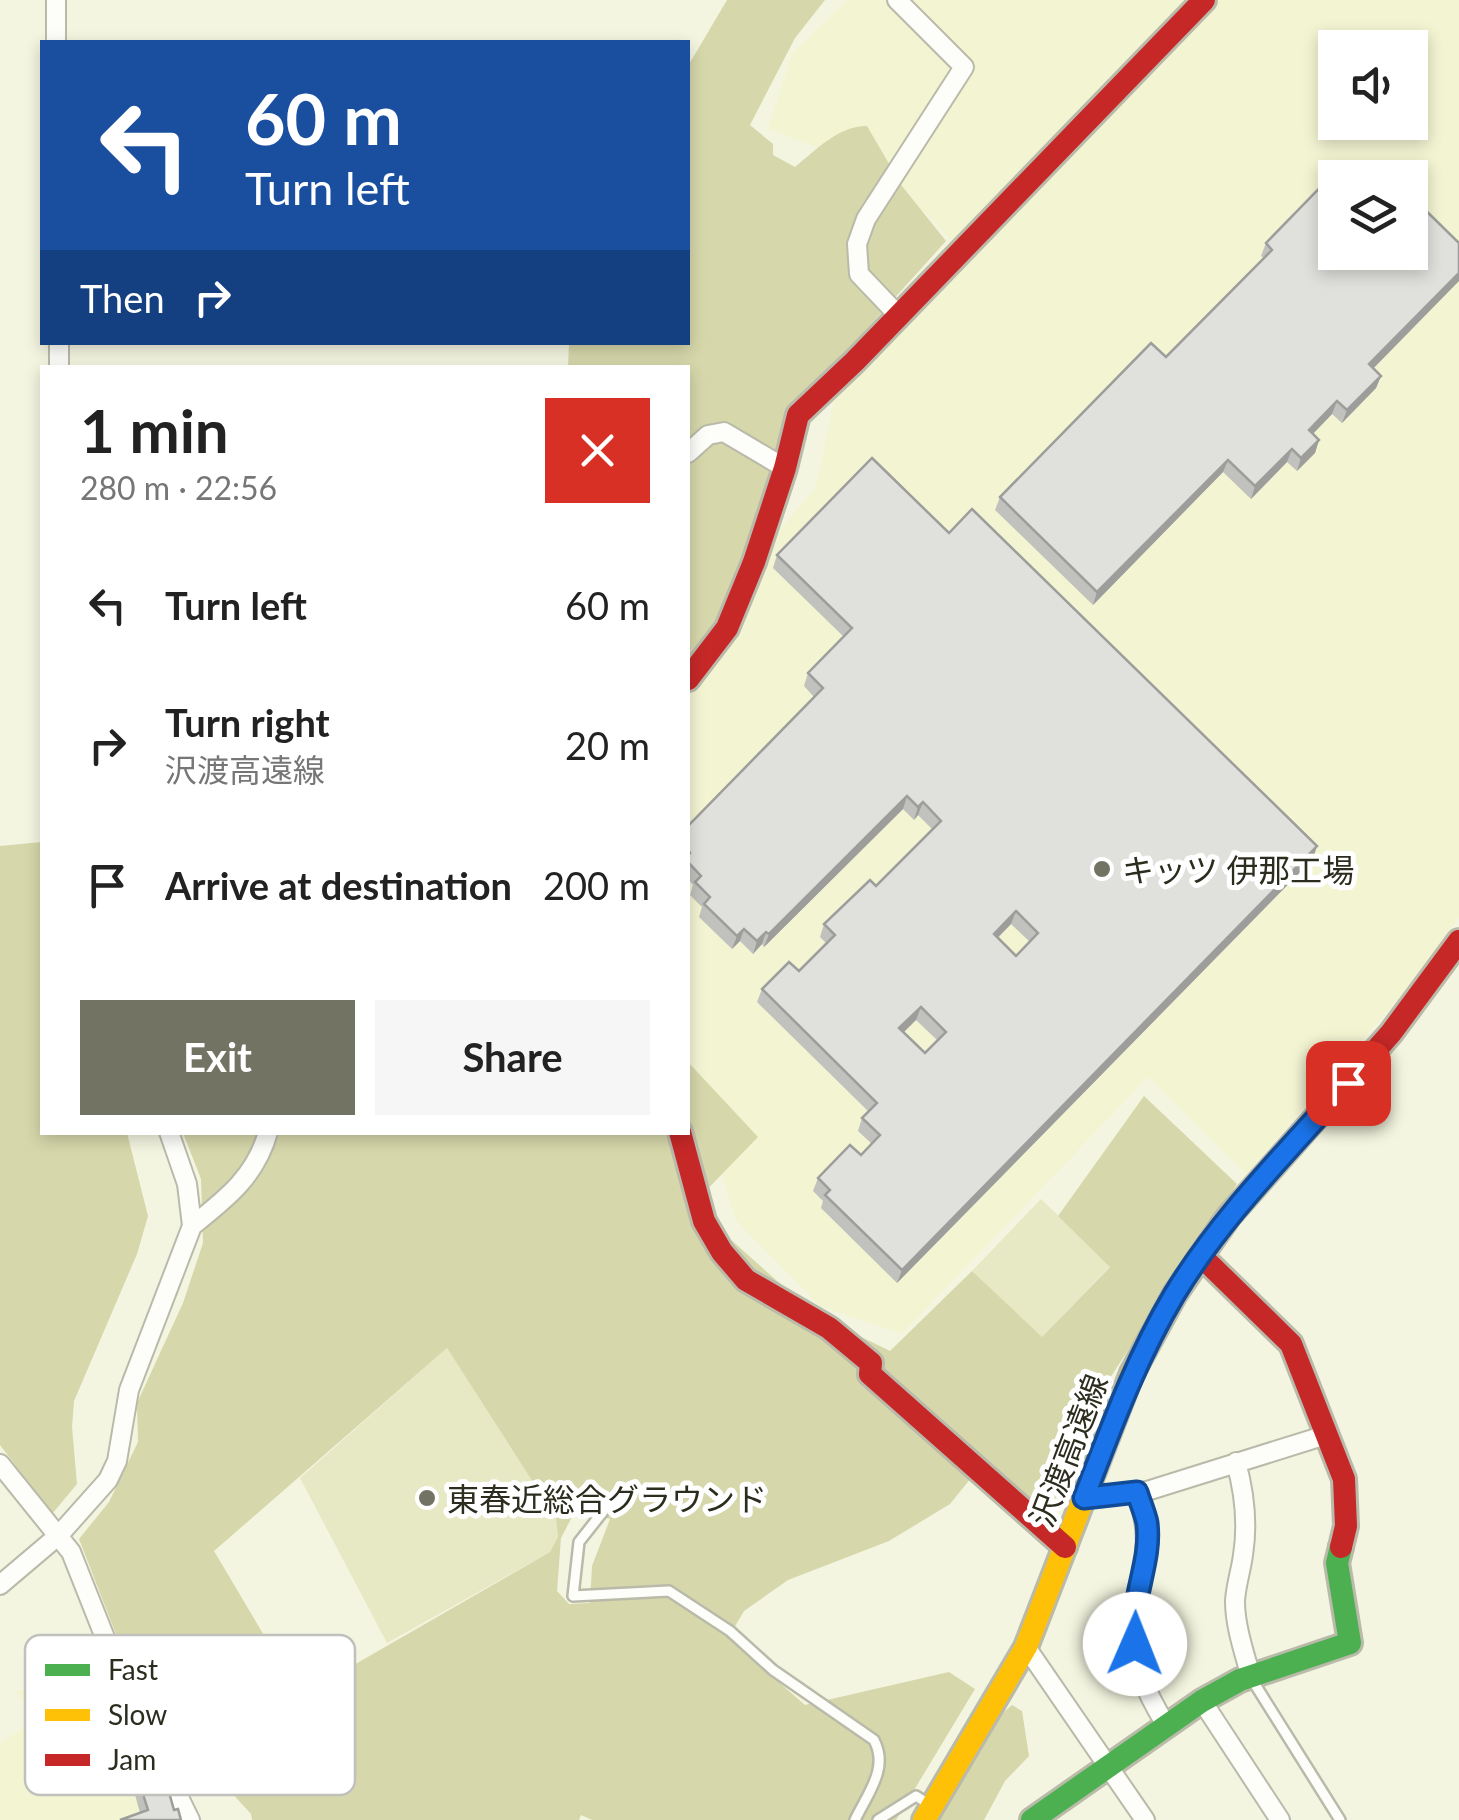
<!DOCTYPE html>
<html lang="en">
<head>
<meta charset="utf-8">
<style>
	body { margin:0; font-family:Lato,"Noto Sans JP",sans-serif; background:#f6f6f6; color:#222; height:100vh; display:flex; flex-direction:column; font-size:38px; white-space:nowrap }
	* { box-sizing:border-box; margin:0 }
	p { font-size:32px; color:#767676 }
	.icon { flex:none; width:55px; height:55px; fill:none; stroke:currentColor; stroke-width:2; stroke-linecap:round; stroke-linejoin:round }
	.map { position:relative; flex:1; overflow:hidden }
	.details { position:absolute; left:40px; top:365px; width:650px; height:770px; display:flex; flex-direction:column; background:#fff; border-radius:0px; box-shadow:0 5px 15px #0003 }
	.details>* { flex:none }
	.banner { position:absolute; left:40px; top:40px; width:650px; height:305px; border-radius:0px; box-shadow:0 5px 15px #0003; background:#1a4fa0; color:#fff; overflow:hidden }
	.fabs { position:absolute; left:1318px; top:30px; display:grid; gap:20px }
	.fabs a { display:grid; place-items:center; width:110px; height:110px; border-radius:0px; background:#fff; box-shadow:0 5px 15px #0003; font-size:50px }
	.pin { position:absolute; display:grid; place-items:center; width:85px; height:85px; color:#fff; margin:-42px; border-radius:20px; box-shadow:0 5px 15px #0006 }
	.me { position:absolute; width:110px; margin:-55px; rotate:1deg; stroke-linejoin:round; filter:drop-shadow(0 0 8px #0008) }
	.turn { display:flex; align-items:center; gap:35px; height:210px; padding:0 40px; font-size:45px }
	.turn .icon { width:130px; height:130px; stroke-width:2.5 }
	.turn b { display:block; font-size:70px; line-height:85px }
	.then { display:flex; align-items:center; height:95px; padding:0 40px; background:#0003; gap:20px; font-size:38px }
	.round { display:grid; place-items:center; flex:none; width:105px; height:105px; border-radius:0px; background:#f6f6f6 }
	.head { display:flex; align-items:center; justify-content:space-between; height:170px; padding:0 40px }
	h1 { font-size:60px; font-weight:700; line-height:75px }
	.cta { display:flex; gap:20px; margin-top:auto; padding:20px 40px }
	.cta a { flex:1; height:115px; border-radius:0px; background:#737363; color:#fff; font-size:40px; font-weight:700; line-height:115px; text-align:center }
	.cta a+a { background:#f6f6f6; color:#222 }
	ul { padding:0; list-style:none }
	li { display:flex; align-items:center; gap:30px; height:140px; padding:0 40px }
	li div { flex:1 }
	li b { display:block; font-size:38px }
	li em { font-style:normal }
	.map>svg:first-child { display:block }
</style>
</head>
<body>
<div class="map">
<svg width="1459" height="1820" viewBox="0 0 1459 1820">
	<rect width="100%" height="100%" fill="#f4f5e0"/>
	<path fill="#f3f4d2" fill-rule="evenodd" d="M847,0H1459V917L1430,962L1246,1174L1148,1077L902,1334L820,1306L736,1220L688,1068V691L734,581L816,488L842,359L951,240L928,215L862,164L768,129L792,54ZM1335,48H1410V122H1335ZM1335,178H1410V252H1335Z
		M109,1667L185,1820H0V1744L34,1720L16,1691Z"/>
	<path fill="#e7e8c4" d="M1041,1199L1110,1266L1041,1338L972,1271Z
		M447,1348L556,1518L558,1537L550,1552L387,1643L300,1478Z"/>
	<path fill="#d6d7aa" fill-rule="evenodd" d="M727,0H825L795,38L750,125L773,144V155L795,167C816,150 838,126 867,126L902,186L946,241L791,413L724,620L688,671V368H568L569,343L688,342V66Z
		M42,842V1132L127,1133L148,1216L137,1254L74,1401L72,1427L77,1484L52,1514L0,1445V846Z
		M688,1062L758,1137L692,1205L814,1314L890,1351L972,1271L1042,1337L1110,1267L1058,1216L1144,1096L1237,1184L1106,1384L1049,1521L984,1462L950,1504L889,1541L788,1580L744,1611L728,1638L805,1705L949,1672L975,1689L896,1820H592L581,1815L579,1820H252L251,1814L138,1691L79,1539L109,1502L138,1442L137,1403L183,1303L203,1243L201,1179L183,1133L688,1132ZM447,1348L556,1518L558,1537L550,1552L300,1696L214,1551ZM575,1511L610,1519L592,1566L590,1603L569,1604L557,1591L561,1538Z
		M1012,1705L1022,1711L1029,1756L1005,1781L984,1820H936L998,1717Z"/>
	<g fill="none" stroke-linecap="round" stroke-linejoin="round">
		<defs>
			<path id="lane" d="M632,1488L605,1509L579,1542L573,1596L669,1591L730,1631L773,1670L874,1740C889,1768 868,1793 855,1820
				M1251,1678L1340,1820
				M878,1820L916,1796L930,1805"/>
			<path id="street" d="M56,0V42
				M897,0L964,67L866,219L857,244L859,274L899,316
				M59,342V368
				M688,453L708,435L724,432L785,468
				M192,1226C226,1199 256,1176 268,1132
				M1236,1462C1244,1491 1248,1524 1243,1555C1241,1571 1236,1584 1235,1601C1235,1626 1244,1652 1251,1677
				M0,1464L71,1552L123,1683L190,1820
				M1137,1492C1145,1518 1149,1542 1143,1569C1140,1584 1134,1599 1132,1615C1128,1654 1146,1693 1166,1725
				M1084,1497L1147,1491L1326,1435
				M0,1585L59,1535L108,1480L117,1461L129,1390L192,1226L187,1184L169,1132
				M1026,1647L1145,1820
				M1202,1701L1280,1820"/>
			<path id="fast" d="M1032,1820L1202,1701L1240,1680L1350,1643L1337,1563L1341,1547"/>
			<path id="slow" d="M924,1820L1026,1647L1132,1373L1175,1294L1199,1259"/>
			<path id="jam" d="M688,679L727,628L754,562L785,468L798,415L855,361L1204,0
				M680,1132L704,1221L722,1252L746,1280L829,1328L871,1363L870,1374L1065,1547
				M1201,1256L1291,1344L1344,1479L1346,1526L1341,1547
				M1199,1259L1229,1216L1391,1033L1459,941"/>
		</defs>
		<use href="#lane" stroke="#babaaa" stroke-width="14"/>
		<use href="#street" stroke="#babaaa" stroke-width="22"/>
		<use href="#fast" stroke="#babaaa" stroke-width="28"/>
		<use href="#slow" stroke="#babaaa" stroke-width="28"/>
		<use href="#jam" stroke="#babaaa" stroke-width="28"/>
		<use href="#lane" stroke="#fdfefa" stroke-width="9"/>
		<use href="#street" stroke="#fdfefa" stroke-width="18"/>
		<use href="#fast" stroke="#4caf50" stroke-width="22"/>
		<use href="#slow" stroke="#ffc107" stroke-width="22"/>
		<use href="#jam" stroke="#c62828" stroke-width="22"/>
	</g>
	<path fill="#c1c1be" fill-rule="evenodd" d="M1266,243L1381,376L1376,388L1342,423L1332,414L1313,434L1319,440L1315,453L1297,471L1287,462L1251,499L1223,472L1093,605L995,510L1000,497L1166,357L1264,258L1261,256Z
		M949,533L1313,859L897,1283L821,1208L823,1201L813,1191L818,1178L861,1155L872,1144L858,1131L862,1118L869,1112L757,1002L762,989L799,971L826,943L820,937L824,924L876,886L932,829L918,815L914,820L903,809L764,947L762,944L753,954L740,941L732,949L699,917L702,907L690,895L693,885L688,879V826L814,697L804,686L808,673L844,637L773,568L777,555ZM1011,924L1030,942L1016,956L998,938ZM916,1020L937,1040L925,1053L903,1032Z
		M138,1778L174,1810L140,1813L134,1791Z"/>
	<path fill="#9d9d9b" d="M1459,273V281L1365,377L1369,364Z
		M1381,376L1376,388L1342,423L1347,410Z
		M1337,401L1332,414L1304,443L1309,430Z
		M1319,440L1315,453L1297,471L1301,458Z
		M1292,449L1287,462L1251,499L1255,486Z
		M1228,460L1223,472L1093,605L1097,592Z
		M907,796L903,809L764,947L769,934Z
		M923,802L918,815L914,820L918,807Z
		M1317,846L1313,859L897,1283L902,1270Z
		M1016,911L1011,924L989,946L994,934Z
		M744,929L740,941L732,949L737,936Z
		M766,932L762,944L753,954L757,941Z
		M921,1007L916,1020L895,1041L899,1028Z"/>
	<path fill="#e0e0dd" stroke="#9d9d9b" stroke-width="2.5" fill-rule="evenodd" d="M1342,165L1355,178H1335V252H1410V195L1459,243V273L1369,364L1381,376L1347,410L1337,401L1309,430L1319,440L1301,458L1292,449L1255,486L1228,460L1097,592L1000,497L1151,343L1166,357L1272,250L1266,243Z
		M872,458L949,533L972,509L1317,846L902,1270L825,1195L830,1190L818,1178L850,1145L861,1155L880,1135L862,1118L877,1103L762,989L789,962L799,971L835,935L824,924L870,880L876,886L941,821L923,802L918,807L907,796L769,934L766,932L757,941L744,929L737,936L704,904L710,897L695,882L701,876L688,862V855L690,853L688,850V826L823,688L808,673L852,628L777,555ZM1016,911L1038,933L1016,956L994,934ZM921,1007L946,1032L925,1053L899,1028Z
		M163,1771L174,1810L178,1809L181,1820H120L148,1810L138,1778Z"/>
	<g fill="none" stroke-linecap="round" stroke-linejoin="round">
		<defs>
			<path id="route" d="M1135,1644C1129,1599 1152,1564 1147,1523C1145,1513 1140,1502 1137,1492L1084,1498C1111,1428 1136,1359 1174,1295C1221,1217 1288,1151 1348,1083"/>
		</defs>
		<use href="#route" stroke="#114b97" stroke-width="25"/>
		<use href="#route" stroke="#1a73e8" stroke-width="18"/>
	</g>
	<g fill="#737363" stroke="#fff" stroke-width="4">
		<circle cx="1102" cy="869" r="10"/>
		<circle cx="427" cy="1498" r="10"/>
	</g>
	<g text-anchor="middle" dominant-baseline="central" stroke-width="10" stroke-linejoin="round" paint-order="stroke">
		<g font-size="32" fill="#2d2d1f" stroke="#fff" text-anchor="start">
			<text x="1122" y="869">キッツ 伊那工場</text>
			<text x="447" y="1498">東春近総合グラウンド</text>
		</g>
		<g font-size="32" fill="#2d2d1f" stroke="#fff">
			<text transform="translate(1068 1450) rotate(-69)">沢渡高遠線</text>
		</g>
	</g>
	<rect x="25" y="1635" width="330" height="160" rx="15" fill="#fff" stroke="#c0c0bc" stroke-width="2.5"/>
	<rect x="45" y="1664" width="45" height="12" fill="#4caf50"/>
	<rect x="45" y="1709" width="45" height="12" fill="#ffc107"/>
	<rect x="45" y="1754" width="45" height="12" fill="#c62828"/>
	<g font-size="28" fill="#2d2d1f">
		<text x="108" y="1680">Fast</text>
		<text x="108" y="1725">Slow</text>
		<text x="108" y="1770">Jam</text>
	</g>
</svg>
<div class="fabs">
<a><svg class="icon" aria-label="sound" viewBox="0 0 24 24"><path d="M4 9h4l5-4v14l-5-4H4zM17 9q2 3 0 6"/></svg></a>
<a><svg class="icon" aria-label="layers" viewBox="0 0 24 24"><path d="M12 4l9 5-9 5-9-5zM3 14l9 5 9-5"/></svg></a>
</div>
<div class="pin" style="left:1348px;top:1083px;background:#d93025"><svg class="icon" aria-label="arrive" viewBox="0 0 24 24"><path d="M6 21V4h12l-3 4 3 4H6"/></svg></div>
<svg class="me" style="left:1135px;top:1644px" viewBox="-20 -20 40 40"><circle r="19" fill="#fff"/><path d="M0-13L10 11 0 6-10 11z" fill="#1a73e8"/></svg>
<div class="banner">
<div class="turn"><svg class="icon" aria-label="left" viewBox="0 0 24 24"><path d="M17 20v-9H6M10 6l-5 5 5 5"/></svg><div><b>60 m</b>Turn left</div></div>
<div class="then">Then<svg class="icon" aria-label="right" viewBox="0 0 24 24"><path d="M7 20v-9h11M14 6l5 5-5 5"/></svg></div>
</div>
<section class="details">
<div class="head"><div><h1>1 min</h1><p>280 m · 22:56</p></div><a class="round" style="background:#d93025;color:#fff"><svg class="icon" aria-label="close" viewBox="0 0 24 24"><path d="M6 6l12 12M18 6L6 18"/></svg></a></div>
<ul>
<li><svg class="icon" aria-label="left" viewBox="0 0 24 24"><path d="M17 20v-9H6M10 6l-5 5 5 5"/></svg><div><b>Turn left</b></div><em>60 m</em></li>
<li><svg class="icon" aria-label="right" viewBox="0 0 24 24"><path d="M7 20v-9h11M14 6l5 5-5 5"/></svg><div><b>Turn right</b><p>沢渡高遠線</p></div><em>20 m</em></li>
<li><svg class="icon" aria-label="arrive" viewBox="0 0 24 24"><path d="M6 21V4h12l-3 4 3 4H6"/></svg><div><b>Arrive at destination</b></div><em>200 m</em></li>
</ul>
<div class="cta"><a>Exit</a><a>Share</a></div>
</section>
</div>
</body>
</html>
